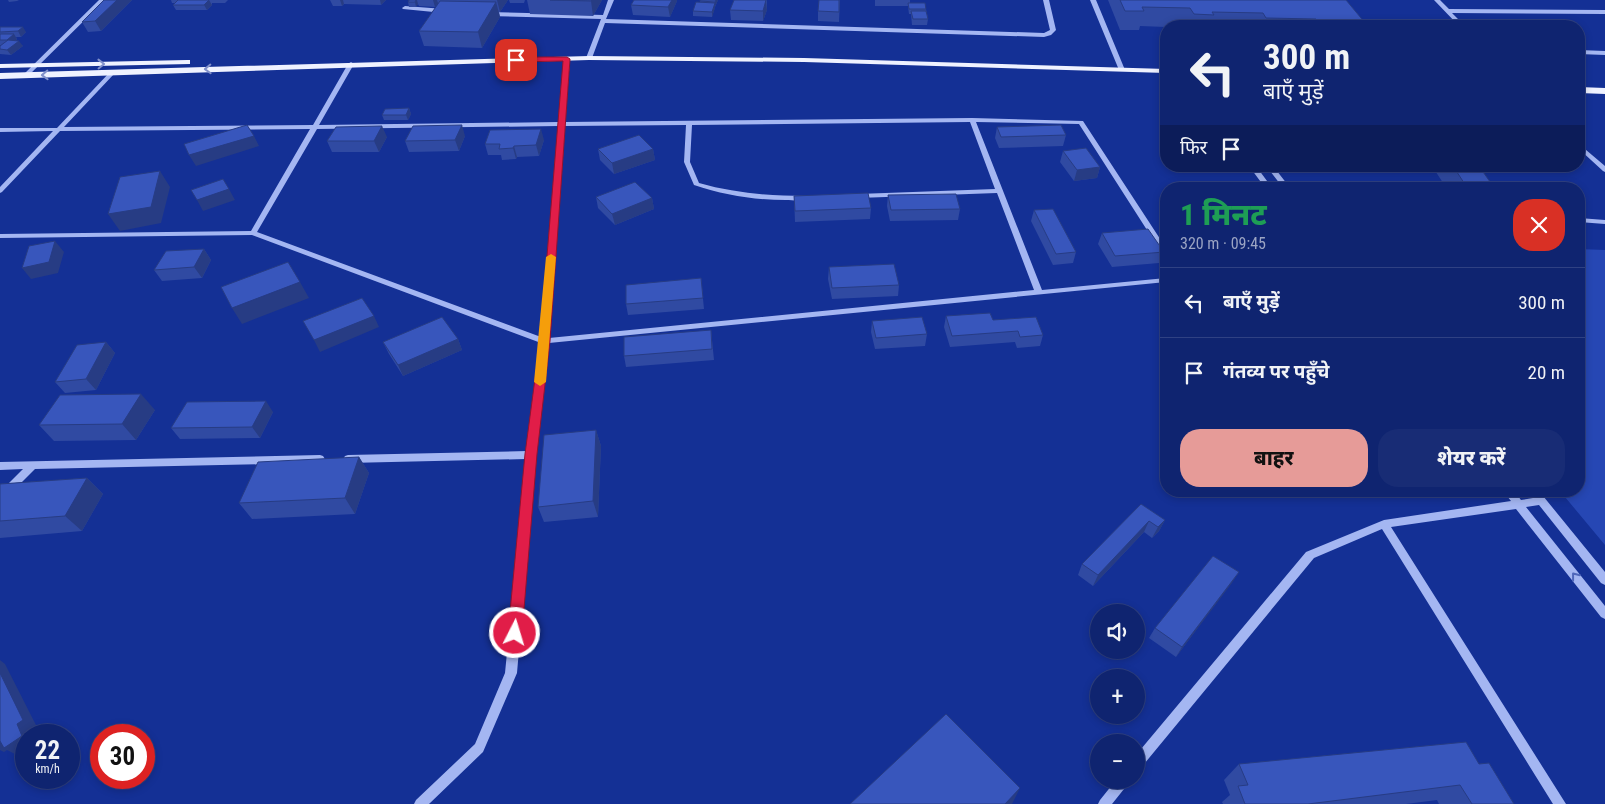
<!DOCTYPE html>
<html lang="hi">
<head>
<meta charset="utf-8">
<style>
	body { margin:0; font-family:"Roboto Condensed","Noto Sans Devanagari",sans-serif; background:#182c75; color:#f1f3f6; height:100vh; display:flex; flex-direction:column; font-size:19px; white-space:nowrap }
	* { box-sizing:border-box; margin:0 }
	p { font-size:16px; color:#9ba4c3 }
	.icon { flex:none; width:28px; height:28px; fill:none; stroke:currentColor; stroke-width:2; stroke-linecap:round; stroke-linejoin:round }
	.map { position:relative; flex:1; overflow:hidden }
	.drawer { position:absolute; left:1160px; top:182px; width:425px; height:315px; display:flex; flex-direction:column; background:#0f2470; border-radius:20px; box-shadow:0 2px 8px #0003,0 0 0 1px #2f4183 }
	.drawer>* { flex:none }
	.top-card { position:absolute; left:1160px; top:20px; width:425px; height:152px; border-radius:20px; box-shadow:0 2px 8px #0003,0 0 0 1px #2f4183; background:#0f2470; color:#f1f3f6; overflow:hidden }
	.controls { position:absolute; left:1090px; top:604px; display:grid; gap:10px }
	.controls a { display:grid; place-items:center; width:55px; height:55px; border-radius:50%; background:#0f2470; box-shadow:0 2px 8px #0003,0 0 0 1px #2f4183; font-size:25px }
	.speed { position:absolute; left:15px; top:724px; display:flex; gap:10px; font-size:25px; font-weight:700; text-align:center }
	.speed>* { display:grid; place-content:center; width:65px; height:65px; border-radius:50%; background:#0f2470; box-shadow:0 2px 8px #0003,0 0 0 1px #2f4183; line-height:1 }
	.speed small { font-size:12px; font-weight:400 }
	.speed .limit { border:8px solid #d22; background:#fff; color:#111 }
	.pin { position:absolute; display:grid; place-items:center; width:42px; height:42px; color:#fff; margin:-21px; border-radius:10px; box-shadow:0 2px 8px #0006 }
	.me { position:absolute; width:55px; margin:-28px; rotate:5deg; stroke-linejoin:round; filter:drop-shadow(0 0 4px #0008) }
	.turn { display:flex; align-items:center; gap:18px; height:105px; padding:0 20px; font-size:22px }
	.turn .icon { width:65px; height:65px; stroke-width:2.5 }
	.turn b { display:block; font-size:35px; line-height:42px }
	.then { display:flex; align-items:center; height:48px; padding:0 20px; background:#0003; gap:10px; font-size:19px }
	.round { display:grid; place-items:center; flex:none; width:52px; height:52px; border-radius:20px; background:#182c75 }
	.summary { display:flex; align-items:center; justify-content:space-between; height:85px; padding:0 20px }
	h1 { font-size:30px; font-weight:800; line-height:38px; color:#1e9e55 }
	.primary-button { display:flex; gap:10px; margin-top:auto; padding:10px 20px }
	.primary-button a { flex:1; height:58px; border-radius:20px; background:#e69b98; color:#111; font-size:20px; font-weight:800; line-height:58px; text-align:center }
	.primary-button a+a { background:#182c75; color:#f1f3f6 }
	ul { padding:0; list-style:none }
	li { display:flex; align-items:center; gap:15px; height:70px; padding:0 20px; border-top:1px solid #2f4183 }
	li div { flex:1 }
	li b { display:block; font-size:19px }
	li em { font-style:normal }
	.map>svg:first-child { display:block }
</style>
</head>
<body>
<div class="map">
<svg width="1605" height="804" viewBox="0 0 1605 804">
	<rect width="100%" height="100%" fill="#143095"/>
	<path fill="#2647b4" d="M1579,249L1605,250V545L1560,491H1579Z"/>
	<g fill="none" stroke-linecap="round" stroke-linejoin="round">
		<path fill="#a4b6f2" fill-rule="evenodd" d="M99,0H105L27,77H23V75Z
			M608,0H614L606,19L1044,33L1050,30L1043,0H1049L1056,30L1051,35L1044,37L605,23L592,58L589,60L586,58L601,19L487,16L484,14L487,12L603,15Z
			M1090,0H1096L1125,70L1124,71L1119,70Z
			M1434,0H1440L1449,9L1605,10V14L1452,13L1465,26H1459Z
			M405,6L444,9L447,11L444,13L403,9L402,8Z
			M1579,50L1605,51V55L1579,54Z
			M567,57L570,59L565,122L972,118L1083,121L1166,248V255H1163L1079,124L976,122L1042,290L1166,278V282L549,343L536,455L517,673L483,752L429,804H414L416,800L475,744L505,673L526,459L348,463L345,462L343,459L345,456L348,455L527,451L541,343L252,235L0,238V234L251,231L310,129L60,131L2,192L0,193V187L53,131L0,132V128H57L110,72L112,71L115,73L114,74L64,127L313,125L348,64L351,62L354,64L319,125L559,122L564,59ZM970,122L995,189L858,194L855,196L858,198L997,193L1034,290L549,338L565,126L686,125L684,162L694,185C724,195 754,200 786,200C793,200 803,202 808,198L805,196C769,196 734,193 699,183L690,162L692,125ZM559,126L541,337L257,232L317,129Z
			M1579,144L1605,166V172L1603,171L1579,149Z
			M1249,166H1256L1273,189H1266Z
			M1266,166H1273L1291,189H1284Z
			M1579,218L1605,220V224L1579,222Z
			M320,455L323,456L325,459L323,462L320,463L35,469L3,501L0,502V492L23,469L0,470V462Z
			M1503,491H1514L1521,500L1533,498L1528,491H1539L1605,572V585L1601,583L1539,505L1526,507L1605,606V619L1601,617L1516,509L1391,527L1566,804H1553L1382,529L1314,558L1140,769L1136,771V755L1306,552L1384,520L1511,501Z
			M1116,780H1130L1128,784L1112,804H1098L1100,800Z"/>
		<path fill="#eff2ff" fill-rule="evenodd" d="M589,56L804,58L1166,69V73L804,62L589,60L0,79V73Z
			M187,60H190V64L0,68V64Z
			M1579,87L1605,88V94L1579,93Z"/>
	</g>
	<path fill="#304aa2" d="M8,0H19L17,1L9,2Z
		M104,0H132L101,31L88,32L82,22Z
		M171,0H228L225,3H212V5L207,10H176L173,5L175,3H172Z
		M330,0H386L381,5L344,4L342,6H333Z
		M409,0H508L500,12H499L500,17L482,48L424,46L419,31L438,4V3L435,7L419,6L418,4L416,7H409L408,2Z
		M509,0H525L524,3H510Z
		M527,0H602L593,16L530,14Z
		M634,0H677V1L670,17L633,15L631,5Z
		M700,0H718L715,7L712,17L693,16V11L700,2Z
		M767,0V10L763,21L731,20L730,10Z
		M840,0L839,22L818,21V11Z
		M875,0H910V3L926,9L928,19L927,25H912L911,14H909L908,6H875Z
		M1108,0H1346L1366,24L1364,26L1166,27L1140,26L1139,30H1120Z
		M0,27L26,32L21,37H16L17,39L15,41L23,46L11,55L0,54V46L2,45H0Z
		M409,108L411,114L408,120H384L382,115Z
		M997,127L1066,135L1063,146L999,148L995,138Z
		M465,136L459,151L409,152L405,141Z
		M387,137L379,152H332L327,141Z
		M544,140L539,156L517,157L516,159L502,160L501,155H488L485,144Z
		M598,149H653L655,160L614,174L600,160Z
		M1063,151L1100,167L1097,178L1074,181L1060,162Z
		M1432,166H1479L1495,189H1447Z
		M888,195L960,209L958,220L890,221L887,206Z
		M794,196L871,208L870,219L795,222Z
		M596,197L652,198L654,209L615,225L598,208Z
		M1034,210L1076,252L1073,263L1053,265L1031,221Z
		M1102,233L1164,252L1159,263L1112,267L1098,244Z
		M204,249L211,260L202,278L162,281L154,270Z
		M829,267L899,285L898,296L832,299L828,279Z
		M701,278L704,309L628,315L626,304Z
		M946,316L993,320L1043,335L1040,346L1017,348L1015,342L950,347L944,327Z
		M872,321L927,334L925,346L875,349L871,332Z
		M711,330L714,360L626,367L624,356Z
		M458,339L462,350L403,376L389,354L383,342Z
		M106,342L115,353L96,390L65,393L55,382Z
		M155,410L136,440L54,441L39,425Z
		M273,412L260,438L180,439L171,428Z
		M596,430L601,446L598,517L544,522L538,507Z
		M359,457L369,473L355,514L252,519L239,503Z
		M87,478L103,494L82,531L0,538V484Z
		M1141,504L1165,520L1159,531L1152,538L1144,532L1093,586L1078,575L1082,564Z
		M1239,572L1176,657L1149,638L1155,628Z
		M1239,764H1479L1514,804H1439L1437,800L1406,804H1223L1222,802L1230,795L1224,780Z"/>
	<path fill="#273c84" d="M117,0H132L101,31L95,21Z
		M209,0L212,5L207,10L204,5Z
		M340,0H343L344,4L342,6Z
		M380,0H386L381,5Z
		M416,0H417L418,4L416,7L415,2Z
		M433,0H437L438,3L435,7Z
		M497,0H508L500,12Z
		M592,0H602L593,16L591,1Z
		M672,0H677V1L670,17L668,7Z
		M716,0H718L715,7V2Z
		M766,0L767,10L763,21V11Z
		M496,2L500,17L482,48L478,32Z
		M715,3V8L712,17V12Z
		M23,27L26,32L21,37L18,31Z
		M14,34L17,39L10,45L7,40Z
		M19,41L23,46L11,55L7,50Z
		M409,108L411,114L408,120L406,115Z
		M462,125L465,136L459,151L455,140Z
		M382,126L387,137L379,152L374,141Z
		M541,129L544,140L539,156L536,145Z
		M254,136L259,146L196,166L189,155Z
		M514,146L517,157L516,159L513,148Z
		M653,149L655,160L614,174L612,163Z
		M1100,167L1097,178L1074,181L1077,170Z
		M160,171L170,187L161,223L120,231L108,214Z
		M229,189L235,200L203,211L197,200Z
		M652,198L654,209L615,225L612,214Z
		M55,241L64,252L58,273L31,279L22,268Z
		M204,249L211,260L202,278L194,267Z
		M300,282L309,298L242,324L232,308Z
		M374,316L379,327L320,352L314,340Z
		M458,339L462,350L403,376L398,365Z
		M106,342L115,353L96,390L86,379Z
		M141,394L155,410L136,440L122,424Z
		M266,401L273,412L260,438L252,427Z
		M596,430L601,446L598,517L593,501Z
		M359,457L369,473L355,514L345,498Z
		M87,478L103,494L82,531L65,516Z
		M1165,520L1159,531L1152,538L1158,527Z
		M1149,521L1144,532L1093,586L1098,575Z
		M1239,572L1232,583L1176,657L1182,647Z
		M0,660L5,664L38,729L31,733L32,735H26V751L19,756L7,750L4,752L0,750Z
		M1020,788L1012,804H1005Z"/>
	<path fill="#3856bc" stroke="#273c84" d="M104,0H117L95,21L82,22Z
		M178,0H209L204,5H173Z
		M409,0H416L415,2H408Z
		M550,0H592L591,1Z
		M634,0H672L668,7L631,5Z
		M700,0H716L715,2L700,1Z
		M734,0H766L763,11L730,10Z
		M819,0H839V12L818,11Z
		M1120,0H1346L1366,24L1318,22L1316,19L1266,18L1263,13L1212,12L1214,15L1194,14L1190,8L1142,7L1144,11H1125Z
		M440,1L496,2L478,32L419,31Z
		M696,2L715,3L712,12L693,11Z
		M908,3H925L926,9H909Z
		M911,11H926L928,19H913Z
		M0,27H23L18,31L0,32Z
		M0,34H14L7,40H0Z
		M8,40L19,41L7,50L0,49V46Z
		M409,108L406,115H382L385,109Z
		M247,125L254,136L189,155L184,144Z
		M462,125L455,140L405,141L413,126Z
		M1061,125L1066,135L1001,137L997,127Z
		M382,126L374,141H327L336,127Z
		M541,129L536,145L514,146L513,148L499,149L500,144H485L490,130Z
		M639,135L653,149L612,163L598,149Z
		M1086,148L1100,167L1077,170L1063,151Z
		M1453,166H1479L1495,189H1468Z
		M160,171L151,207L108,214L120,177Z
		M223,179L229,189L197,200L191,190Z
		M635,182L652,198L612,214L596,197Z
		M868,193L871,208L795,211L794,196Z
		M956,194L960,209L891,210L888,195Z
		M1053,209L1076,252L1056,254L1034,210Z
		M1148,229L1164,252L1115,256L1102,233Z
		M55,241L49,262L22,268L29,246Z
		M204,249L194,267L154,270L166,251Z
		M288,262L300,282L232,308L221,287Z
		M894,264L899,285L832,288L829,267Z
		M701,278L703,298L626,304V285Z
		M362,298L374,316L314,340L303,321Z
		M990,313L993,320L1036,317L1043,335L1020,337L1018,331L952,336L946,316Z
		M442,317L458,339L398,365L383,342Z
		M922,317L927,334L876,338L872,321Z
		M711,330L712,349L624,356V337Z
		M106,342L86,379L55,382L77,345Z
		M141,394L122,424L39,425L60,395Z
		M266,401L252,427L171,428L187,402Z
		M596,430L593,501L538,507L544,435Z
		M359,457L345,498L239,503L258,462Z
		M87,478L65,516L0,521V484Z
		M1141,504L1165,520L1158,527L1149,521L1098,575L1082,564Z
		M1213,556L1239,572L1182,647L1155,628Z
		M0,673L23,720L17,724L22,736L4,748L0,741Z
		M946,714L1020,788L1005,804H850Z
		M1466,742L1479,764L1489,763L1514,804H1472L1460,785L1308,804H1245L1238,786L1248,785L1239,764Z"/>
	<defs><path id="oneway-chevron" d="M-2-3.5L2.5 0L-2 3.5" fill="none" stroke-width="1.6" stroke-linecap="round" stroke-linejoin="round" transform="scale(1.25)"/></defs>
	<g stroke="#8291ca">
		<use href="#oneway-chevron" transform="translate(101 64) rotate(-1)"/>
		<use href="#oneway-chevron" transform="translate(208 69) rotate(178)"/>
		<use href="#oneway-chevron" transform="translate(45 75) rotate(178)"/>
	</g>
	<use stroke="#4e66ba" href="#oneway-chevron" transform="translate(1575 576) rotate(-128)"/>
	<path fill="#e11d48" stroke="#92132f" d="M567,57L570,59L550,341L537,454L522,633L520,638L515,640L510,638L508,633L525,454L540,341L563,61L516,62L512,60L516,57Z"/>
	<path fill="#f59e0b" d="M551,254L556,257L546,382L540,386L534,382L546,257Z"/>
</svg>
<div class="controls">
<a><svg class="icon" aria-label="sound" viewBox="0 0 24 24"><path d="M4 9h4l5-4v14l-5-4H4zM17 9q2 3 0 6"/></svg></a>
<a>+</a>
<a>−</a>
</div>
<div class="speed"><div>22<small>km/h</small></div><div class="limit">30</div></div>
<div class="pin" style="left:516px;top:60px;background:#d93025"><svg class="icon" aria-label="arrive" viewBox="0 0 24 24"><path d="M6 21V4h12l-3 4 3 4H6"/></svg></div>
<svg class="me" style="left:515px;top:633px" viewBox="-20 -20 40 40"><circle r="17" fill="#e11d48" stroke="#fff" stroke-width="3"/><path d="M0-11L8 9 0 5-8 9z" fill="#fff"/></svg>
<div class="top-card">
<div class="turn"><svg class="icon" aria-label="left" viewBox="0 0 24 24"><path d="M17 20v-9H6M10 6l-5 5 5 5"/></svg><div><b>300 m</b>बाएँ मुड़ें</div></div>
<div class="then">फिर<svg class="icon" aria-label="arrive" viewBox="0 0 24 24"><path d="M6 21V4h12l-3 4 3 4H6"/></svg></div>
</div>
<section class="drawer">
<div class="summary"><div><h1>1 मिनट</h1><p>320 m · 09:45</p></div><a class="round" style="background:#d93025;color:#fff"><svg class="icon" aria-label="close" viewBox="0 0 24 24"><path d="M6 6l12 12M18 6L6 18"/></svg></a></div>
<ul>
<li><svg class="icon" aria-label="left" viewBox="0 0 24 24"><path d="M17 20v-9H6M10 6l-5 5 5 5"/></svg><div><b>बाएँ मुड़ें</b></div><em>300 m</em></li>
<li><svg class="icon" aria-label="arrive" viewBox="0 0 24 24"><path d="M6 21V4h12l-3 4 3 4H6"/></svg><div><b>गंतव्य पर पहुँचे</b></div><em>20 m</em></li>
</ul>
<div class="primary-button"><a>बाहर</a><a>शेयर करें</a></div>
</section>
</div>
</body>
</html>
